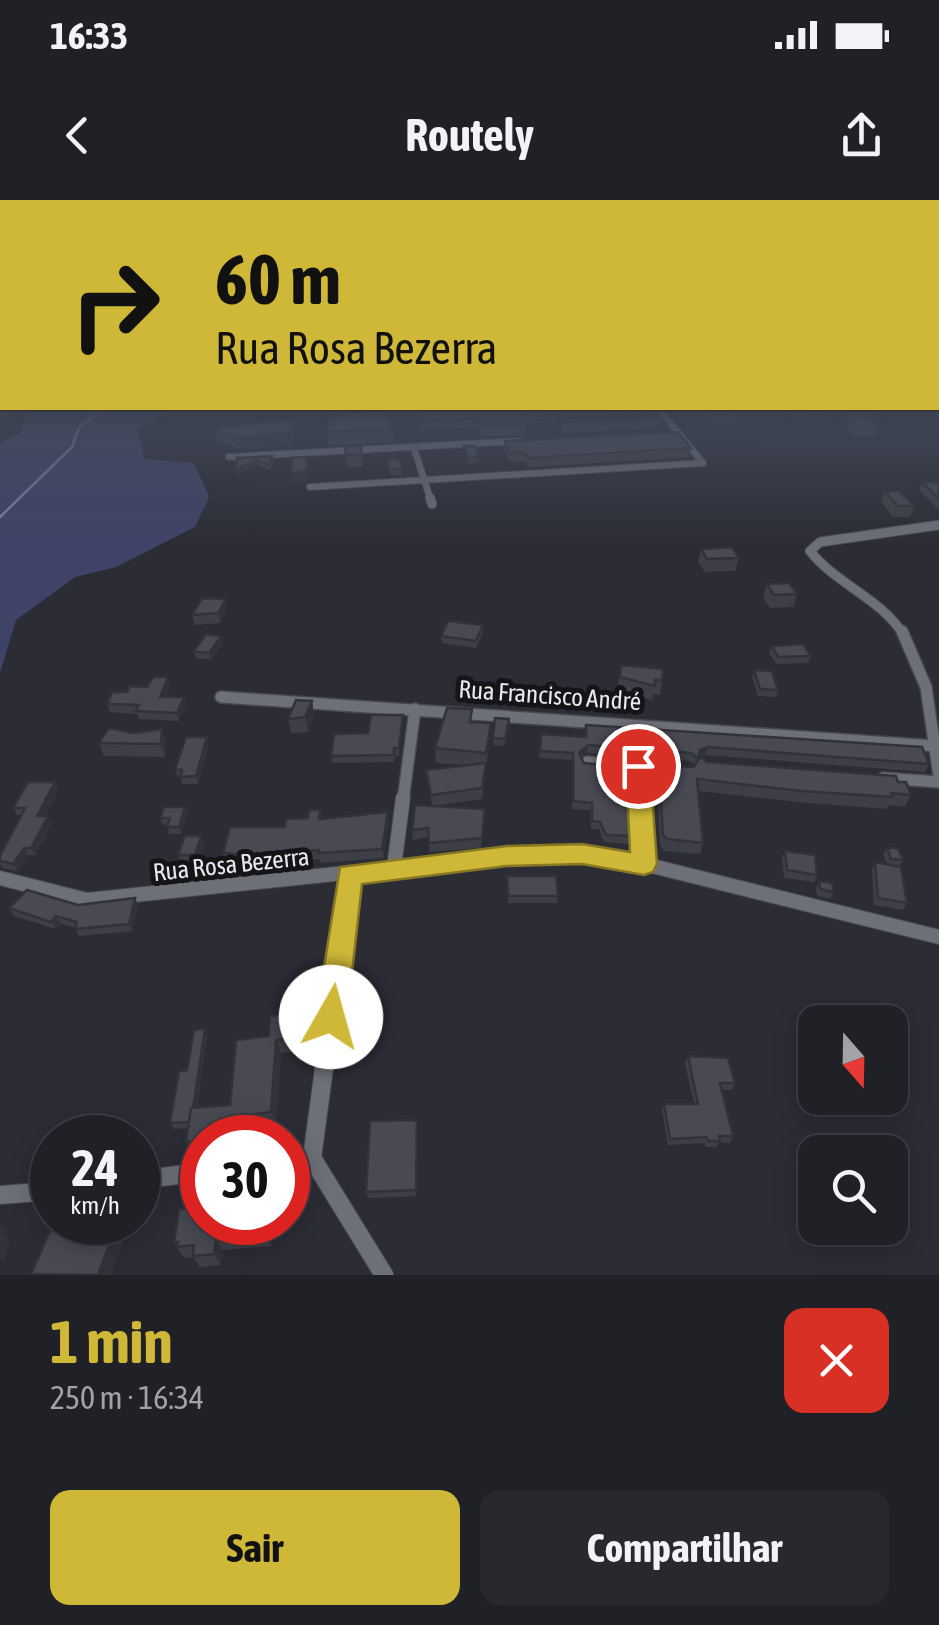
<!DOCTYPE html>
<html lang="pt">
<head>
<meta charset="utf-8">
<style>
	body { margin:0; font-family:"Asap Condensed",sans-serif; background:#28292f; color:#f1f3f6; height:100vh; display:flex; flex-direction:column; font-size:38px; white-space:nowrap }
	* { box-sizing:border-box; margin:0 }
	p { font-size:32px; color:#a2a3a7 }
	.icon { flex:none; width:55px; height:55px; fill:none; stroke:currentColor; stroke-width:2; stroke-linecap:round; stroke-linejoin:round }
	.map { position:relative; height:1075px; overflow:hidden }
	.details { display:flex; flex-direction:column; background:#202127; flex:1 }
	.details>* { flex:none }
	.banner { position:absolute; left:0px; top:0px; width:940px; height:210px; box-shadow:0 5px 25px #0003,0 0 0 2px #3d3e44; background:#cfb837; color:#111; overflow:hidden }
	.needle { width:65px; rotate:160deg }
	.controls { position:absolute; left:798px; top:805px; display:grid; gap:20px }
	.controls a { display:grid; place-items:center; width:110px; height:110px; border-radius:20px; background:#202127; box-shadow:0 5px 25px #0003,0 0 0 2px #3d3e44; font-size:50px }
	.speed { position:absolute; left:30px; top:915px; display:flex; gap:20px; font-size:50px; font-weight:700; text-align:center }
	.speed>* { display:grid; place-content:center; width:130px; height:130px; border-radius:50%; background:#202127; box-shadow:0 5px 25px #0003,0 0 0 2px #3d3e44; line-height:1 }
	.speed small { font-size:25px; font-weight:400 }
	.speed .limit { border:15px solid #d22; background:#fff; color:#111 }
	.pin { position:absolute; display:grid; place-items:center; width:85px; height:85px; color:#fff; margin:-42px; border:5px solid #fff; border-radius:50%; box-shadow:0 2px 10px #0007 }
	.me { position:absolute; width:110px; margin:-55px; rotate:7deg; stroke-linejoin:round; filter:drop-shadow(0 0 8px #0008) }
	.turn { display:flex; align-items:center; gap:35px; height:210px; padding:0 50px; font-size:45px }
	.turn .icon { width:130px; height:130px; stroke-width:2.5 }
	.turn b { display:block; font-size:70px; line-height:85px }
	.round { display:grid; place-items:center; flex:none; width:105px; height:105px; border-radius:20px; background:#28292f }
	.headline { display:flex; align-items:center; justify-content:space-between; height:170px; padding:0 50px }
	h1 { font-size:60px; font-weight:700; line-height:75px; color:#cfb837 }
	.primary-button { display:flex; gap:20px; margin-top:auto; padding:20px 50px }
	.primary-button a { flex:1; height:115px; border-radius:20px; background:#cfb837; color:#111; font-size:40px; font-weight:700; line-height:115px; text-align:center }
	.primary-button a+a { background:#28292f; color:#f1f3f6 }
	.status { display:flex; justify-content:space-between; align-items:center; height:70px; padding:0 50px; background:#202127; direction:ltr }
	.status svg { height:28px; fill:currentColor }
	header { display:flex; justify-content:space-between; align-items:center; height:130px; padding:0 50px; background:#202127; font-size:45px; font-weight:700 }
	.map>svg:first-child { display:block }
</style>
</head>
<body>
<div class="status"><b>16:33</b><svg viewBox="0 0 49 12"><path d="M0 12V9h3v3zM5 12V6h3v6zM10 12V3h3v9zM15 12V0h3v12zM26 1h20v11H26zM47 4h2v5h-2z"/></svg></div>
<header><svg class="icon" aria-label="back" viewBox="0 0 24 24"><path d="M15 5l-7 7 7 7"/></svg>Routely<svg class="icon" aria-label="share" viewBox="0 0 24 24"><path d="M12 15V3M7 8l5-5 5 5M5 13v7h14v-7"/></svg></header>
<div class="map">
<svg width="939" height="1075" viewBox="0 0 939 1075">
	<rect width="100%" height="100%" fill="#2b2c34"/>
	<path fill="#404368" d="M26,208H179L138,229L144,259L194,263L209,297L195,327L116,367L75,377L16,420L0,473V243L21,233Z"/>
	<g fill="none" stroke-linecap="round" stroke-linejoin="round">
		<path stroke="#7c80a6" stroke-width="2.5" d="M0,317L72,247L79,227L106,208"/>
		<defs>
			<path id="street-far4" d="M0,201L2,197
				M414,248L431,301
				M229,257L519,241
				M310,287L703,263L658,208"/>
			<path id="street-far3" d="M430,298L432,304
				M903,434C880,398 836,384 810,351L820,342L939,325"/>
			<path id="street-far2" d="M902,431L926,487L939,576
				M221,497L935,546
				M587,562L674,569
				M638,566L640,601
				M883,578L939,582
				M403,601L415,509"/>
			<path id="street-far1" d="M640,598L644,665
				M394,667L403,598
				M0,678L87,700L507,656L582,654L624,659L939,737
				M332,811L350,675"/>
			<path id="street" d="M332,809L312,958L384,1075
				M288,962L312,958
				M138,980L202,972
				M0,995L52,991"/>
		</defs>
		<use href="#street-far4" stroke="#47484e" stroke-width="8"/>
		<use href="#street-far3" stroke="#47484e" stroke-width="11"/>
		<use href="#street-far2" stroke="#47484e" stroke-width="14"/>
		<use href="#street-far1" stroke="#47484e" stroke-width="16"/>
		<use href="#street" stroke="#47484e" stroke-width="20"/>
		<use href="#street-far4" stroke="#6e7078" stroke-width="6"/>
		<use href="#street-far3" stroke="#6e7078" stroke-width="9"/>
		<use href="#street-far2" stroke="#6e7078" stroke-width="11"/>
		<use href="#street-far1" stroke="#6e7078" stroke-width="14"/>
		<use href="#street" stroke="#6e7078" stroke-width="18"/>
	</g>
	<path fill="#3e3f46" d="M535,208H646L645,214L560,217L554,222L526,224V235L480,236L478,228L420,230L417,220V209Z
		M696,208H733L738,213L735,225L710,223Z
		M781,208H821L825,216L823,221L784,217Z
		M831,208H885V212L882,220L873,222L878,227L876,235H853Z
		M326,216L393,229V242L329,245Z
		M661,216L660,227L561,233L562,220Z
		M213,228L293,232L292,245L241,250L216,240Z
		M505,241L691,248L689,257L530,267L524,261L509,262L504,250Z
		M345,246H361L362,267H347Z
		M464,246L479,257V263L468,264Z
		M272,256L273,262L270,271L258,265L237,275L236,269L237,258Z
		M400,259L402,275H390L388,260Z
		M922,282H939V310L919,290Z
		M885,291L915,306L910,317H893L881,302Z
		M701,349L739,358L735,371L705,372L698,362Z
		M767,384L797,394L793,407L770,408L763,398Z
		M228,409L220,423L195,425L192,415Z
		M483,425V432L476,448L442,443L441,436Z
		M221,436L223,443L211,460L196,458L194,451Z
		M772,446L811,456L808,463L776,464L769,453Z
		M621,465L662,480L660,495L653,494L652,500L617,491Z
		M754,470L778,490L776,497L758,496L752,477Z
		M171,486L166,497H184L186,505L179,521L139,519L137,514L110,512L107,504L127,492L147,487Z
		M312,501L314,515L308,532L291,533L288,519Z
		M403,515L399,556H395L394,562L332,563L331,556L368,533Z
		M495,518L509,526L504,546L493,545Z
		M472,522L491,523L490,537L482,599L432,606L426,570L465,565L436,563L435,548Z
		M586,525L929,564L925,572L706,555L698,558L696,563L707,562L898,582L911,595L905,607L889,605L887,609L797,602L698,591L703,643L700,654L664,651L660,646L657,577L659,565L694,567L695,565L689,561L587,553L581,558L632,636L630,644L604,642L599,629H591L590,610L572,609V560L539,558L541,534L585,537Z
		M166,541L165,557L104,556L99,543Z
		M209,544L198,584H182L180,576H177L175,569Z
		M59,590L44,616H48L52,623L35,655H28L17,671L2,668L0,664V656L21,615H17L13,608Z
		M185,607L188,614L181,634H169L167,625H163L160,618Z
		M485,609L481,648L429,652L428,637L413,640L412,630Z
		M320,610L322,619L388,612L389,621L383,658L321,663L320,659L265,663L264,666L226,662L223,653L308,618Z
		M204,643L198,662H181L178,655Z
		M887,648L903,660L899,666L907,703L903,710L874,705L872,670L875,662L887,664L883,655Z
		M785,651L817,675L814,682L784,678L782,658Z
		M507,676L558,696L557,703H508Z
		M819,681L834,692L830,699L817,696L816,688Z
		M135,698L138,705L132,731L79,736L75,728L60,723L56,729L14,716L9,708L78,705Z
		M310,811L313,825V850L281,853L276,925L225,931L202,938V954L193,955L186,942L188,928L174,929L170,923L187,870L207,836L197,908L230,905L269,836Z
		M688,856L735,883L732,890H721L733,936L730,943L719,942L717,947H705V943L668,945L662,910L664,904H694L685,863Z
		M418,926L416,996L368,998L366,992Z
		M200,1007L273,1022L271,1046L222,1050L221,1065L200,1067L193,1057L184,1058L174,1043Z"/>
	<path fill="#323339" d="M560,208V217L554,222V212Z
		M885,212L882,220L864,225L866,216Z
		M291,219L293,232L292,245L241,250L238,237Z
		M307,257L309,280L292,285L291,274Z
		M257,260L258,265L237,275L236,269Z
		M226,399L228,409L220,423L218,413Z
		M221,436L223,443L211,460L209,453Z
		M168,477L171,486L163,505L160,497Z
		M184,497L186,505L179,521L177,513Z
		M312,501L314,515L308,532L305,517Z
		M162,529L166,541L165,557L161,544Z
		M207,537L209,544L198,584L196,576Z
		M588,545L587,553L578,560L579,553Z
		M708,547L706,555L698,558L700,550Z
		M55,582L59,590L40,623L37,616Z
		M185,607L188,614L181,634L179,627Z
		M388,612L389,621L383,658L382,649Z
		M48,616L52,623L35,655L31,648Z
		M201,636L204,643L198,662L195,655Z
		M24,648L28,655L17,671L13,664Z
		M135,698L138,705L132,731L129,724Z
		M56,716L60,723L56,729L51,722Z
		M310,811L313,825V850L309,836Z
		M205,829L207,836L194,928L191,921Z
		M276,840L281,853L276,925L271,912Z
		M220,919L225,931V938H217Z
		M267,1022H273L271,1046L266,1035Z
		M0,1024L5,1029L4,1035L10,1041L4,1062L0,1058Z
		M114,1032L123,1043L111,1075H98Z
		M216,1040L222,1050L221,1065L214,1054Z"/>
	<path fill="#484951" stroke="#323339" stroke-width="2.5" d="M434,208L524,209L559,208L554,212L522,214L526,224L480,225L478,218L419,220L417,209Z
		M710,208H733L738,213L713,211Z
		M784,208H821L825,216L786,211Z
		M840,208H885V212L866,216L878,227H856Z
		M386,210L393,229L327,232L326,216Z
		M661,216L562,222V220Z
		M291,219L290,233L238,237L213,228Z
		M678,232L691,248L530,258L524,252L509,253L505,241Z
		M345,246H361V255H346Z
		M464,246H475L479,257L468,258Z
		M272,256L269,265L257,260L236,269L237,258Z
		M307,257V270L291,274L292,258Z
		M400,259L401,269H389L388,260Z
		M922,282H939V299Z
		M885,291H899L915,306H898Z
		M732,347L739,358L707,359L701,349Z
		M789,383L797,394L774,395L767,384Z
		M202,398L226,399L218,413L192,415Z
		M448,421L483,425L476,441L441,436Z
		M206,434L221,436L209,453L194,451Z
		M803,444L811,456L778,457L772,446Z
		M621,465L663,469L662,480H655V486L620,477Z
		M754,470L772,471L778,490L760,489Z
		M153,477H168L160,497H184L177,513L136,511L139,505L107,504L112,492H127L130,486L147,487Z
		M296,500L312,501L305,517L288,519Z
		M447,508L472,509L470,522L491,523L486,553L435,548Z
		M371,515H403L399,548H394V555L331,556L334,534L368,533Z
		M495,518L509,519L505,539L493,538Z
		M586,525L922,547L929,564L708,547L700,550L698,558L691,553L588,545L579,553L584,563L627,567L632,636L606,635L600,622L592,621V603L573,601V553L540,551L541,534L586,537Z
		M109,528L133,533L162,529L161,544L99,543Z
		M186,537H207L196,576L180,577L182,570L175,569Z
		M700,557L707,562L896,576L898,582H906L911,595L891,593L893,597L801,591L697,579L703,643L667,639L663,635L659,565L694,567Z
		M486,563L482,588L431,595L426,570Z
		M28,582H55L37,616H48L31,648H24L13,664L0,661V656L25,608H13Z
		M415,605L485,609L482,638L429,643L428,628L412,630Z
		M164,607H185L179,627H167L170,618H160Z
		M309,610H320L319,619L388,612L382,649L319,653V650L263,653L262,656L223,653L230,627H285L286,619L308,618Z
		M185,636H201L195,655H178Z
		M887,648H898L903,660L891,659Z
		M785,651L815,655L817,675L787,670Z
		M875,662L901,667L907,703L878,698Z
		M507,676H556L558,696H508Z
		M819,681L832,683L834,692L820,689Z
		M27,690L78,705L135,698L129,724L75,729L77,722L56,716L51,722L9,708Z
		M310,811L309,836L276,840L271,912L220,919L217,938H202V941L186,942L191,908L230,905L236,840L269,836L270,816Z
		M205,829L193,908H191L189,922L170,923L179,871L187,870L194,830Z
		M688,856L728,858L735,883H720L733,936H719L720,941H708L707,937L670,939L664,904H698Z
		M417,920L416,990L366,992L370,921Z
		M202,993V1022H267L266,1035L216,1040L214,1054L193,1056L194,1045L177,1047L178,1042L174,1043L179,1009L200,1007Z
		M50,1031L114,1032L98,1075L31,1074Z"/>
	<linearGradient id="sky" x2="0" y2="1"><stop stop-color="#18181d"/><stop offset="0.57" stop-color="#444b5c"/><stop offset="1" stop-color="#444b5c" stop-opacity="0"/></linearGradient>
	<rect width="939" height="345" fill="url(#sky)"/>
	<path fill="#cfb837" stroke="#877824" stroke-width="2.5" d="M638,558L650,566L657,664L653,672L644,675L582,664L507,666L362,684L347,817L342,827L331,831L320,827L316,817L340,667L507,646L582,644L630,652L626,566Z"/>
	<g text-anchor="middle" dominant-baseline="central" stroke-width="10" stroke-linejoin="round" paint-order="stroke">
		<g font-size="25" fill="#e8e9ee" stroke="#151518">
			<text transform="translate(550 495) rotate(4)">Rua Francisco André</text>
			<text transform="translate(231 664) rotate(-6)">Rua Rosa Bezerra</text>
		</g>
	</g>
</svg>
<div class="controls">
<a><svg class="needle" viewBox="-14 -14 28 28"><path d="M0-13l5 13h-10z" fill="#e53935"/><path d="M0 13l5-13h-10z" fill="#a2a3a7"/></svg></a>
<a><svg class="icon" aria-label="search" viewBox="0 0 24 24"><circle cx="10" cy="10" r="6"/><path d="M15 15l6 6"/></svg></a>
</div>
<div class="speed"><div>24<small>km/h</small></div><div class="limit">30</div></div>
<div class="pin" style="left:638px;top:566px;background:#d93025"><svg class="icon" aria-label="arrive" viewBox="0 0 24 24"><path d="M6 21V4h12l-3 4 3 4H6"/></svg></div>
<svg class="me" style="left:331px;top:817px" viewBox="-20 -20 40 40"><circle r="19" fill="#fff"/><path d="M0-13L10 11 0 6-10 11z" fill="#cfb837"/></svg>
<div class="banner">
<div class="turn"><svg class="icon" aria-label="right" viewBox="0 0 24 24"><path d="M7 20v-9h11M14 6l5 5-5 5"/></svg><div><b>60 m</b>Rua Rosa Bezerra</div></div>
</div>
</div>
<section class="details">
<div class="headline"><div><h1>1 min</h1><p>250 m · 16:34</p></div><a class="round" style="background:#d93025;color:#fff"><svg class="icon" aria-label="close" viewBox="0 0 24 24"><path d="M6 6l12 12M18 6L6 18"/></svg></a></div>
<div class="primary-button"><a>Sair</a><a>Compartilhar</a></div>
</section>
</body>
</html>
